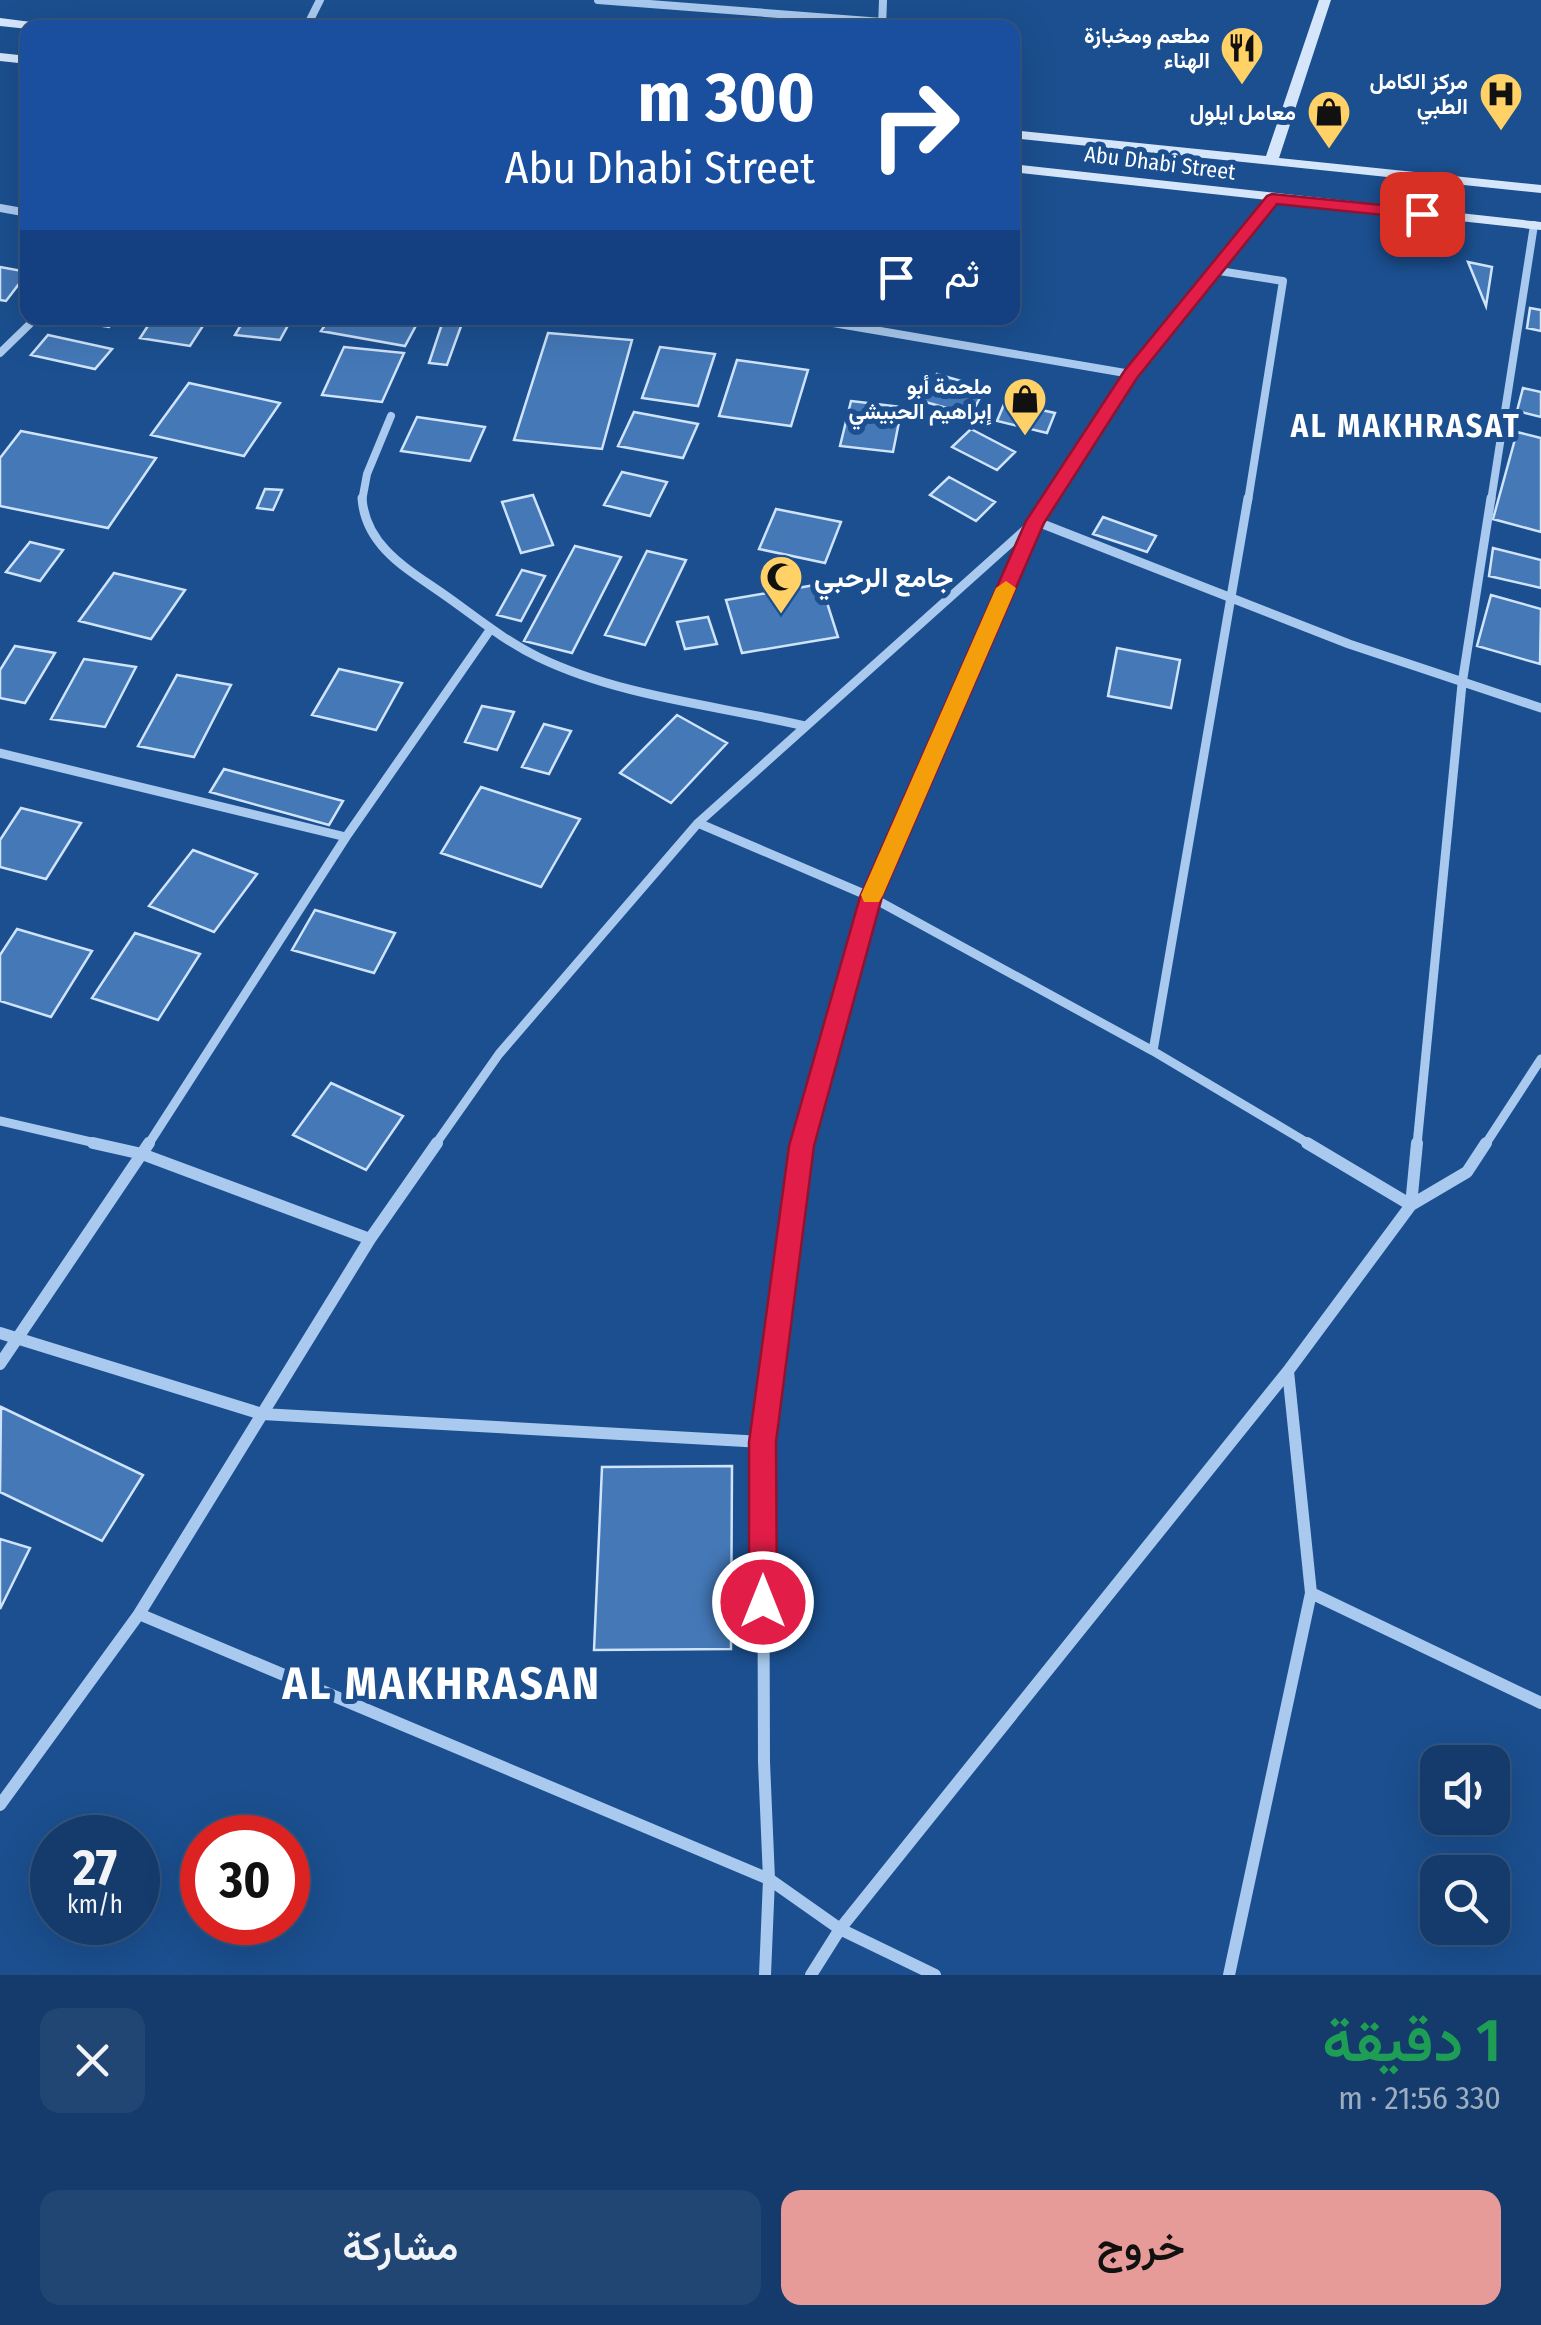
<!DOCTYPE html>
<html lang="ar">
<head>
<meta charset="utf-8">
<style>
	body { margin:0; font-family:"Fira Sans Condensed",Vazirmatn,sans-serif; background:#214673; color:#f1f3f6; direction:rtl; height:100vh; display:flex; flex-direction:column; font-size:38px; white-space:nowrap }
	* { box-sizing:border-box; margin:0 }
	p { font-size:32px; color:#9dadc1 }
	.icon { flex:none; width:55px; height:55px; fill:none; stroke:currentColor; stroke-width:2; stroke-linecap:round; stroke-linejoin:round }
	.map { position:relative; height:1975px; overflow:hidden; direction:ltr }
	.sheet { display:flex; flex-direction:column; background:#143b6b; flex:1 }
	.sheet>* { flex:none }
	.guide { position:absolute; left:20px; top:20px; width:1000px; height:305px; border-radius:20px; box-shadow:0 10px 40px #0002,0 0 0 2px #33557e; direction:rtl; background:#1a4fa0; color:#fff; overflow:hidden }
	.controls { position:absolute; left:1420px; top:1745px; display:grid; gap:20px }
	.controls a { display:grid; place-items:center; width:90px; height:90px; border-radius:20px; background:#143b6b; box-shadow:0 10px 40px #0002,0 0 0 2px #33557e; font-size:50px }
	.speed { position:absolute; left:30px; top:1815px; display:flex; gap:20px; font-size:50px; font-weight:700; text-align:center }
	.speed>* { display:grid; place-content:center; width:130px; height:130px; border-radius:50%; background:#143b6b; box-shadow:0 10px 40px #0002,0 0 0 2px #33557e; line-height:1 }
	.speed small { font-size:25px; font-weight:400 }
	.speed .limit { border:15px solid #d22; background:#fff; color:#111 }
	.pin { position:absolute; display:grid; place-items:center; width:85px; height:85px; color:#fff; margin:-42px; border-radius:20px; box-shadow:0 5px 15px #0006 }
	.me { position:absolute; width:110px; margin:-55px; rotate:0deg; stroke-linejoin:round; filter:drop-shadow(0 0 8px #0008) }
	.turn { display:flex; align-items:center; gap:35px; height:210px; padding:0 40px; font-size:45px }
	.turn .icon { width:130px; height:130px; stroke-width:2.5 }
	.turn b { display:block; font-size:70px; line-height:85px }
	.then { display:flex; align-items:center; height:95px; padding:0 40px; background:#0003; gap:20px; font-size:38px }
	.round { display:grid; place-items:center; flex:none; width:105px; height:105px; border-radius:20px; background:#214673 }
	.headline { display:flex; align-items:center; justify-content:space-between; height:170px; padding:0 40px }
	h1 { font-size:60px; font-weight:600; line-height:75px; color:#1e9e55 }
	.cta { display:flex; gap:20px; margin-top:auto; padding:20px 40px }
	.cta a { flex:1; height:115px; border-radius:20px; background:#e69b98; color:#111; font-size:40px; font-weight:600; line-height:115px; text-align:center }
	.cta a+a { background:#214673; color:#f1f3f6 }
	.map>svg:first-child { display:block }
</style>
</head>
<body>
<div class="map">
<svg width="1541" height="1975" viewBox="0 0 1541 1975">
	<rect width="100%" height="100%" fill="#1b4f8f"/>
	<path fill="#4478b7" stroke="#cfe3fa" stroke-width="2.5" d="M1468,262L1492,267L1486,306Z
		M0,267L28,272L6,301L0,300Z
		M1530,308L1541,310V331L1527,328Z
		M82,318H116L109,327L79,322Z
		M153,318H208L190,346L140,338Z
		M245,318H292L280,340L235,335Z
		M330,318H420L405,346L321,331Z
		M444,318H464L447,365L429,363Z
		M548,333L632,340L602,449L514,440Z
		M48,335L112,349L95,369L31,355Z
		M344,347L404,353L382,402L322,395Z
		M660,347L715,354L698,406L642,398Z
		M737,360L808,370L791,426L719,416Z
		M937,374L985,388L971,415L922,401Z
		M189,383L280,403L244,456L151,435Z
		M1523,388L1541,392V417L1517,411Z
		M851,401L902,407L893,452L840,446Z
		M1005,402L1055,413L1047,433L997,421Z
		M634,412L698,424L683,458L618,446Z
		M417,417L485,427L470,461L401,451Z
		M971,429L1015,452L997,470L952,447Z
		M21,431L156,458L108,528L0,506V458Z
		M1517,432L1541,438V532L1493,519Z
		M622,472L667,482L650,516L604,505Z
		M949,477L995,502L976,521L930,495Z
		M265,489L282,490L273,510L257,508Z
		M533,495L553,545L521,553L502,502Z
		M776,509L841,522L825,563L759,549Z
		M1103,517L1156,536L1147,552L1093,534Z
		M30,542L63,550L40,581L6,572Z
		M575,546L621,557L572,653L524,641Z
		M1493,548L1541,560V588L1489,576Z
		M647,551L686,560L645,645L605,635Z
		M522,570L545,576L521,621L497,615Z
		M114,573L185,590L151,639L79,621Z
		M821,584L838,637L742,653L726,600Z
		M1491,595L1541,609L1540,664L1477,646Z
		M708,617L717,644L685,649L677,622Z
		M15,646L55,653L25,703L0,698V670Z
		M1117,648L1180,660L1171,708L1108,696Z
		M84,659L136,667L105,727L51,719Z
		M339,669L402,683L376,730L312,715Z
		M177,675L231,685L194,757L138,746Z
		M482,706L514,712L497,750L465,742Z
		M677,715L727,743L671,803L620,773Z
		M544,724L571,731L549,774L522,767Z
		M224,769L343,801L329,825L210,792Z
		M481,787L580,819L541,887L441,853Z
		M21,808L81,823L46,879L0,867V840Z
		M193,850L257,874L214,932L149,906Z
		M315,910L395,933L374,973L292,950Z
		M17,929L92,951L51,1017L0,1001V955Z
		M135,933L200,954L158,1020L92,998Z
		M331,1083L403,1116L366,1170L293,1135Z
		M1,1407L143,1475L102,1541L0,1492Z
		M732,1466L731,1649L594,1650L602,1467Z
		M0,1539L30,1548L0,1609Z"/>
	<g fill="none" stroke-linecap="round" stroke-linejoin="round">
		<path stroke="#a9c9ee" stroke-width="8" d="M598,0L882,22
			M306,28L320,0
			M882,28L883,0
			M0,208L28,213
			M1213,270L1283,281L1248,501
			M804,318L1131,374
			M0,353L36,318
			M362,501L367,474L391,416
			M1048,501L1131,374L1272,199
			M1491,501L1534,225"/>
		<path stroke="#a9c9ee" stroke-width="9" d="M362,498C365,543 402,566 436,589C470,612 501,639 538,657C621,697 716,705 805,726
			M0,753L346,837L148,1145
			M698,823L871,897L1153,1051L1311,1145
			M346,837L490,630
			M1153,1051L1248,498
			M0,1121L104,1145
			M435,1145L499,1054L698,823L1035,521L1050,498
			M802,1145L871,897L1035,521L1349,644L1541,708
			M1417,1145L1462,684L1491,498
			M1485,1145L1541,1059"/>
		<path stroke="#a9c9ee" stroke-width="12" d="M93,1143L142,1154L370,1239
			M1307,1143L1411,1205L1417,1143
			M0,1333L262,1414L763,1442
			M0,1364L149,1143
			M1311,1593L1541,1703
			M139,1614L769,1879L840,1929L935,1975
			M0,1805L139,1614L370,1239L437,1143
			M765,1975L769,1879L764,1762L763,1442L803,1143
			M811,1975L840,1929L1288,1371L1411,1205L1467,1172L1486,1143
			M1229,1975L1311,1593L1288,1371"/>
		<path fill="#d6e6fa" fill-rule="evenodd" d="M1319,0H1331L1279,158L1541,185V193L1012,138V130L1266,156Z
			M0,18L47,24L53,28L28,29L0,26Z
			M0,53L28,56V64L0,61Z
			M1012,164L1541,222V230L1012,172Z"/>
	</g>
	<path fill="#e11d48" stroke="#92132f" stroke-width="2.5" d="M1272,194L1422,209L1430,214L1422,219L1277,204L1137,378L1044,523L882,897L814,1146L776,1442L777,1602L773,1612L763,1616L753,1612L749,1602V1442L789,1146L860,897L1026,521L1125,370L1267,196Z"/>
	<path fill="#f59e0b" d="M1006,581L1016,588L883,895L879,902H864L861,895L996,588Z"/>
	<defs>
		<symbol id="restaurant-pin" viewBox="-11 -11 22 30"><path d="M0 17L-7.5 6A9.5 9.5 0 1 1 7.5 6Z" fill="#ffd166" stroke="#1b4f8f"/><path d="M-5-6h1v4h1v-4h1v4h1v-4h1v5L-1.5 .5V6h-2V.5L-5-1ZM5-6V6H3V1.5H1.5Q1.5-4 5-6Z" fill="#111"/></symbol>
		<symbol id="hospital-pin" viewBox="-11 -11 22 30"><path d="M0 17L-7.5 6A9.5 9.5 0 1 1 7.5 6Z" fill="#ffd166" stroke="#1b4f8f"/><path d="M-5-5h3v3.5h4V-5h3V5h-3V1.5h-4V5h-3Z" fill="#111"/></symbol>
		<symbol id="shop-pin" viewBox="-11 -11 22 30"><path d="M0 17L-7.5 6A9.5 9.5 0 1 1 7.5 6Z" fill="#ffd166" stroke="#1b4f8f"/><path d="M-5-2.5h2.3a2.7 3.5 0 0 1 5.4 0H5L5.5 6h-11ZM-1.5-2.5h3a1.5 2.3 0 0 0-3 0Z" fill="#111"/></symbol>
		<symbol id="mosque-pin" viewBox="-11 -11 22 30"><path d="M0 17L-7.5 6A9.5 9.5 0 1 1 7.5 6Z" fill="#ffd166" stroke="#1b4f8f"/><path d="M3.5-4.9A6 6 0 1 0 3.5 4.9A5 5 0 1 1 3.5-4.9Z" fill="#111"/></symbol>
	</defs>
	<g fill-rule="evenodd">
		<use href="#restaurant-pin" x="1217" y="23" width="50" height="68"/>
		<use href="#hospital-pin" x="1476" y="69" width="50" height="68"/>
		<use href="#shop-pin" x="1304" y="87" width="50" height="68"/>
		<use href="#shop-pin" x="1000" y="374" width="50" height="68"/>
		<use href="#mosque-pin" x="756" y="552" width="50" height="68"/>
	</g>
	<g text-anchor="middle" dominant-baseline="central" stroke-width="10" stroke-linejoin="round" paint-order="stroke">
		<g font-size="22" font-weight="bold" fill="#fff" stroke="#1b4f8f" text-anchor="end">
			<text x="1210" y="35">مطعم ومخبازة<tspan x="1210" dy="25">الهناء</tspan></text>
			<text x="1468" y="81">مركز الكامل<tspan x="1468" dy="25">الطبي</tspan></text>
			<text x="1296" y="112">معامل ايلول</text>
			<text x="992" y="386">ملحمة أبو<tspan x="992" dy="25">إبراهيم الحبيشي</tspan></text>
		</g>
		<g font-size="22" fill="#fff" stroke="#1b4f8f">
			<text transform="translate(1160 163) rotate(7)">Abu Dhabi Street</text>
		</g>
		<g font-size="28" font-weight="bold" fill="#fff" stroke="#1b4f8f" text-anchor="start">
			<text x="814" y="577">جامع الرحبي</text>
		</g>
		<g font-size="32" font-weight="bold" letter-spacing="2.5" fill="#fff" stroke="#1b4f8f">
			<text x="1406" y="426">AL MAKHRASAT</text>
		</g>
		<g font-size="45" font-weight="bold" letter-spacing="2.5" fill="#fff" stroke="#1b4f8f">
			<text x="442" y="1684">AL MAKHRASAN</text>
		</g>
	</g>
</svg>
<div class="controls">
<a><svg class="icon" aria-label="sound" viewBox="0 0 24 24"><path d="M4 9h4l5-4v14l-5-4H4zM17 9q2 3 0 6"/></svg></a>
<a><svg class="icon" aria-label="search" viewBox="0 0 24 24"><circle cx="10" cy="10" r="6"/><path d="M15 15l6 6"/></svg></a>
</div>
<div class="speed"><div>27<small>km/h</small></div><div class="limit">30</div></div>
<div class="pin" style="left:1422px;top:214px;background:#d93025"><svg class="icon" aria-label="arrive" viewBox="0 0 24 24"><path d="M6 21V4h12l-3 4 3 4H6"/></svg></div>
<svg class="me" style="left:763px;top:1602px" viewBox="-20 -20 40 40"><circle r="17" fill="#e11d48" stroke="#fff" stroke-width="3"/><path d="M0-11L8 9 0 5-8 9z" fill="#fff"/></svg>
<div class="guide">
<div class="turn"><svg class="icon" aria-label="right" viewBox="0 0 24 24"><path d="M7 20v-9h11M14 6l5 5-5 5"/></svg><div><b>300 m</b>Abu Dhabi Street</div></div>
<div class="then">ثم<svg class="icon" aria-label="arrive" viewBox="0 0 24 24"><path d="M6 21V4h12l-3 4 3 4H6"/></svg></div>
</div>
</div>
<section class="sheet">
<div class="headline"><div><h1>1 دقيقة</h1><p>330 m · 21:56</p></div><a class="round"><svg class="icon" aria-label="close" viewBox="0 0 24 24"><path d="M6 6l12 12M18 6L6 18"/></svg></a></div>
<div class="cta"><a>خروج</a><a>مشاركة</a></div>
</section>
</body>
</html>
